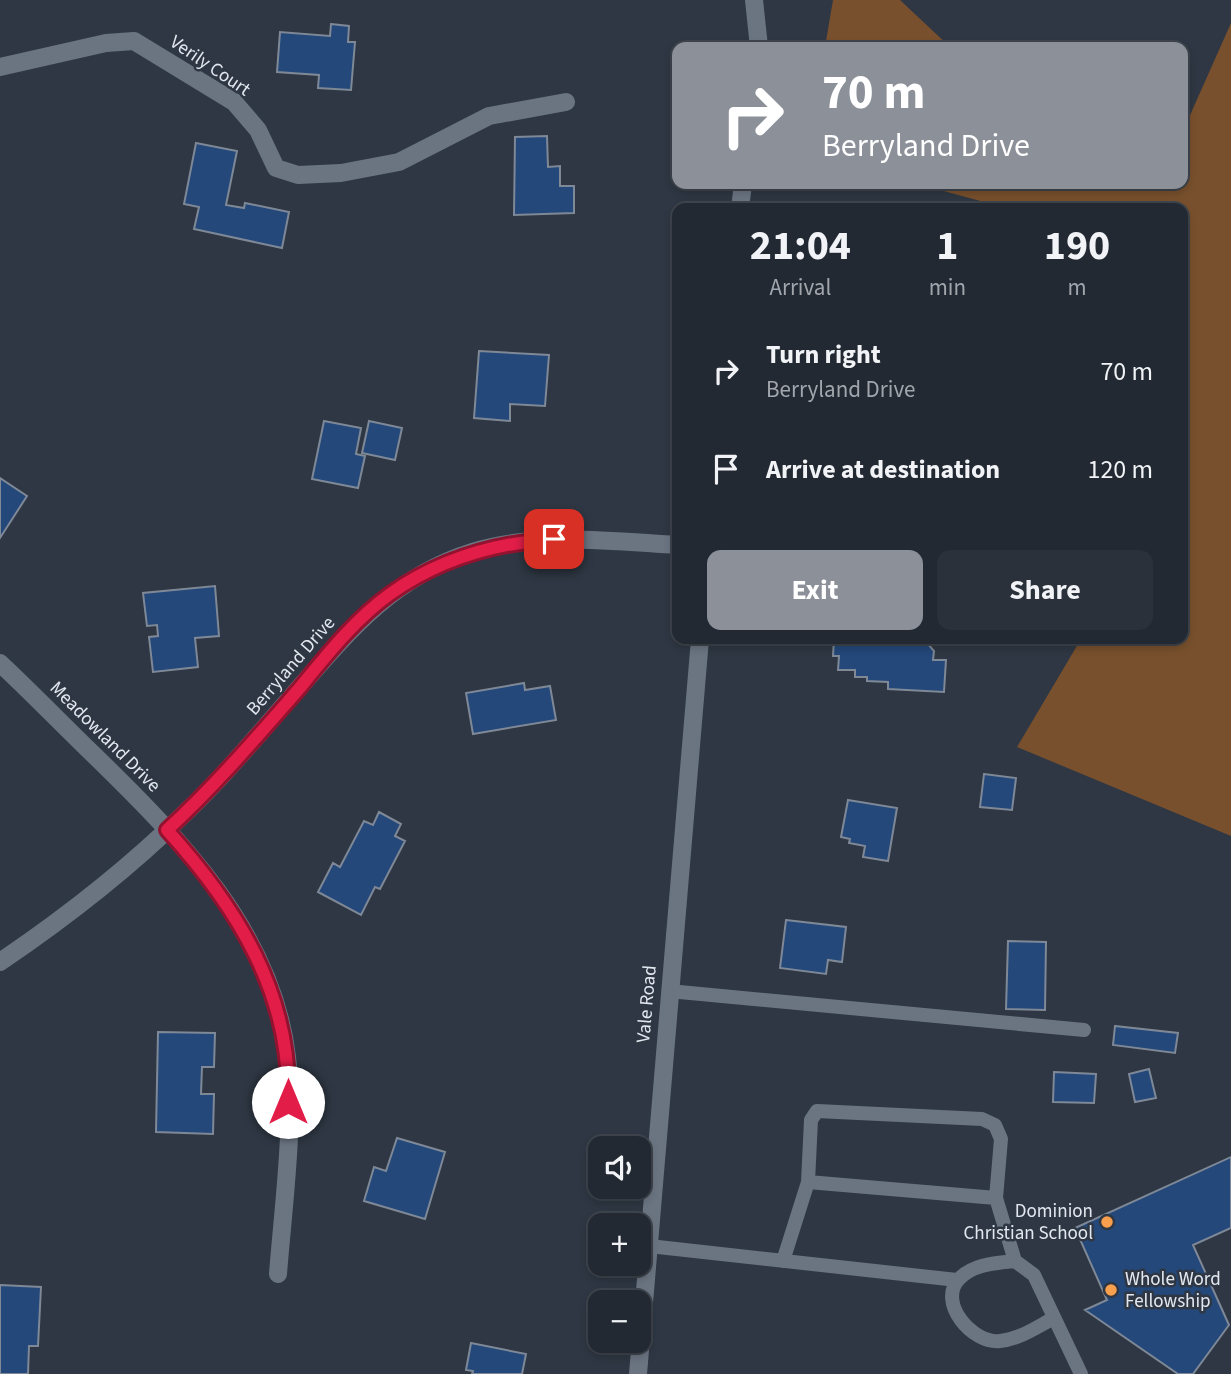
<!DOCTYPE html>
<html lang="en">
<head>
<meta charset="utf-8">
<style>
	body { margin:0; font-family:"Source Sans 3",sans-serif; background:#2a313a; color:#f1f3f6; height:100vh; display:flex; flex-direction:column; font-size:26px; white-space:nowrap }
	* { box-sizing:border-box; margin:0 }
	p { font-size:23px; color:#a2a6ac }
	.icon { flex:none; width:38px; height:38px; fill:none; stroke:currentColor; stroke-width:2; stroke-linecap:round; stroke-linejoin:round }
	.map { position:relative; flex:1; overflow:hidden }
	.sheet { position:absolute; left:672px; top:203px; width:516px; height:441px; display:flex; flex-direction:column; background:#222932; border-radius:14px; box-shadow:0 4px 10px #0003,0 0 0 2px #3f454d }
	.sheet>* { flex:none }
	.guide { position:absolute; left:672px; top:42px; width:516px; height:147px; border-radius:14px; box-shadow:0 4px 10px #0003,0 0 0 2px #3f454d; background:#8c9099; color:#fff; overflow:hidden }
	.fabs { position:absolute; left:588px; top:1136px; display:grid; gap:14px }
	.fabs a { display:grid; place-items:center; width:63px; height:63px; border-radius:14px; background:#222932; box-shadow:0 4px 10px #0003,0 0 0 2px #3f454d; font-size:35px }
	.pin { position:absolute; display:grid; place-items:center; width:60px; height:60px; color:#fff; margin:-30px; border-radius:14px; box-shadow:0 4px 10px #0006 }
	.me { position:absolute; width:77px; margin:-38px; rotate:0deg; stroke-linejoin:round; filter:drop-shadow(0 0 5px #0008) }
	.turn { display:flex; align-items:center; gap:24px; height:147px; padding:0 35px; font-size:32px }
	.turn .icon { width:91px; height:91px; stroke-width:2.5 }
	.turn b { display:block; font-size:49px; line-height:60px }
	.eta { display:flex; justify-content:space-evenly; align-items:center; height:119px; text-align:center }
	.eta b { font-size:42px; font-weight:700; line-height:49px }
	.action { display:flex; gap:14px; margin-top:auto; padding:14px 35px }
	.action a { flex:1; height:80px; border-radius:14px; background:#8c9099; color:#fff; font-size:28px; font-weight:700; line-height:80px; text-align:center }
	.action a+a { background:#2a313a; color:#f1f3f6 }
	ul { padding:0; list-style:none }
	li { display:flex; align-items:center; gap:21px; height:98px; padding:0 35px }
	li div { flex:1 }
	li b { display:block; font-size:26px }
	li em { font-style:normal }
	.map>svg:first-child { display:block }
</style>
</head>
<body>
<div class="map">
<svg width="1231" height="1374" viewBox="0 0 1231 1374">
	<rect width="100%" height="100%" fill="#2e3743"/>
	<path fill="#78502d" d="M833,0H900L950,47H825Z
		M1231,23V836L1017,747L1081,639H1183V208H1006L918,184H1183V131Z"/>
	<path fill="#24487a" stroke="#7e8896" stroke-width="2" d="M331,24L349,26L348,42H355L351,90L318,88L319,75L277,72L280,32L330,36Z
		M547,136L548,167L560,166V186H574V213L514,215L515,137Z
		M196,143L237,151L226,205L244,208L245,203L289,212L282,248L194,229L199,207L184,204Z
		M479,351L549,355L545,406L510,404V421L474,418Z
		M324,421L361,428L356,454L365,456L358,488L312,479Z
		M369,421L402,428L395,460L362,453Z
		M0,478L27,496L0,538Z
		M215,586L219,636L195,638L198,667L153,672L149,637L158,636L157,625L147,626L143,593Z
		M834,639H915L918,643L928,644L934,651L933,660H946L944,692L888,689V682L867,681V677H855V670H838L839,656H833Z
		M524,683L525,690L550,686L556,720L473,734L466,693Z
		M984,774L1016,778L1012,810L980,807Z
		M848,800L897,808L888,861L863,857L865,846L849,843L850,839L841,837Z
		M379,812L401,824L395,836L405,841L380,889L375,887L361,915L318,892L333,863L340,867L364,821L373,825Z
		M786,920L846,927L842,962L828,960L826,974L780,968Z
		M1008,941L1046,942L1045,1010L1006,1009Z
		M1115,1026L1178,1033L1175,1053L1113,1045Z
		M158,1032L215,1033L214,1067H202L201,1094H214L213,1134L156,1132Z
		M1149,1069L1156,1098L1135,1102L1129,1074Z
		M1054,1072L1096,1074L1094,1103L1053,1102Z
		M397,1138L445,1152L425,1219L364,1201L374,1167L386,1171Z
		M1231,1157V1228L1193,1245L1229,1325L1193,1374H1178L1085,1310L1107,1300L1075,1228Z
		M0,1285L41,1287L38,1346H29L28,1374H0Z
		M471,1343L526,1354L522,1374H472L473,1371L466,1370Z"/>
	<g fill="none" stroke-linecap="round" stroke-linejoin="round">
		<path stroke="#6b7582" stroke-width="14" d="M669,991L1084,1030
			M808,1182L996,1198
			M649,1246L957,1280
			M783,1261L808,1182L811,1120L817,1111L982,1119L995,1125L1001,1139L996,1198L1015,1261L1034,1275L1081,1374
			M1015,1261C996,1263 973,1264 959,1279C937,1302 972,1344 1000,1341C1020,1339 1037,1327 1054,1318"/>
		<path stroke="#6b7582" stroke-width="18" d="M0,67L106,43L134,41L234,102L258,130L276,168L298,175L341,173L399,162L489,116L566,102
			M0,663C32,693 63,725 95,756C180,839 273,933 287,1057C295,1122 283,1208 278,1274
			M0,962C65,918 129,868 185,813C224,776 258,735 293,695C346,634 392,577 472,552C538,532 609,541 677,545"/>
		<path stroke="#6b7582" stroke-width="18" d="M754,0L759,47
			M740,208L743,184
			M638,1374L700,639"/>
	</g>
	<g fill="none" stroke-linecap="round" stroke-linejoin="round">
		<defs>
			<path id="route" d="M288,1102C292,995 237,907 167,830C214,787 256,738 298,690C326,656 354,620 390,594C439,559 495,543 554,539"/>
		</defs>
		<use href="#route" stroke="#92132f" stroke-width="18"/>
		<use href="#route" stroke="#e11d48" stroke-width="12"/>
	</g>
	<g fill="#f99f4d" stroke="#2e3743" stroke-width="2.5">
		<circle cx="1107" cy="1222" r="7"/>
		<circle cx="1111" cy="1290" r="7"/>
	</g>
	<g text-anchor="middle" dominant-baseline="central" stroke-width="5" stroke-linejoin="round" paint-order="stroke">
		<g font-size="19" fill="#e3e8f0" stroke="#2e3743">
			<text transform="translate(210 66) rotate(34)">Verily Court</text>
			<text transform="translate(291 666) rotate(-49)">Berryland Drive</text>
			<text transform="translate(105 737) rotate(45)">Meadowland Drive</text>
			<text transform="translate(647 1004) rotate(-85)">Vale Road</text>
		</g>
		<g font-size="19" fill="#e3e8f0" stroke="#2e3743" text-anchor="end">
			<text x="1093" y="1211">Dominion<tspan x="1093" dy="22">Christian School</tspan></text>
			<text x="1125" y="1279" text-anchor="start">Whole Word<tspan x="1125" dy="22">Fellowship</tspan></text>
		</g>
	</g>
</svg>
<div class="fabs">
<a><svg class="icon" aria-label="sound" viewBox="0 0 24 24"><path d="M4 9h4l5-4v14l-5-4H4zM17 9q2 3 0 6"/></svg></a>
<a>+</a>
<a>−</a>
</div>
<div class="pin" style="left:554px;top:539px;background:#d93025"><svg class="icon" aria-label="arrive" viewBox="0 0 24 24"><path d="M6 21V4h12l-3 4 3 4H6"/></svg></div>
<svg class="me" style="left:288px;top:1102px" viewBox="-20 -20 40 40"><circle r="19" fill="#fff"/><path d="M0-13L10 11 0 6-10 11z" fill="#e11d48"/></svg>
<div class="guide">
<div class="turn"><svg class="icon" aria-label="right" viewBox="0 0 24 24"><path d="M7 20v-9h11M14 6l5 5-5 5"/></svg><div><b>70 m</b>Berryland Drive</div></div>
</div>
<section class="sheet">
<div class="eta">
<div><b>21:04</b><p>Arrival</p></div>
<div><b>1</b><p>min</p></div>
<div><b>190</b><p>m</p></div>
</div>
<ul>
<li><svg class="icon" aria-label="right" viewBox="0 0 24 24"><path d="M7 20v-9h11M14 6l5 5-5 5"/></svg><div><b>Turn right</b><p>Berryland Drive</p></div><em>70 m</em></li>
<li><svg class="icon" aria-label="arrive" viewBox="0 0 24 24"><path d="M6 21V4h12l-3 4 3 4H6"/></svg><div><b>Arrive at destination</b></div><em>120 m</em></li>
</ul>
<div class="action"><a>Exit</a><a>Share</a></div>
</section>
</div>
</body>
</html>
